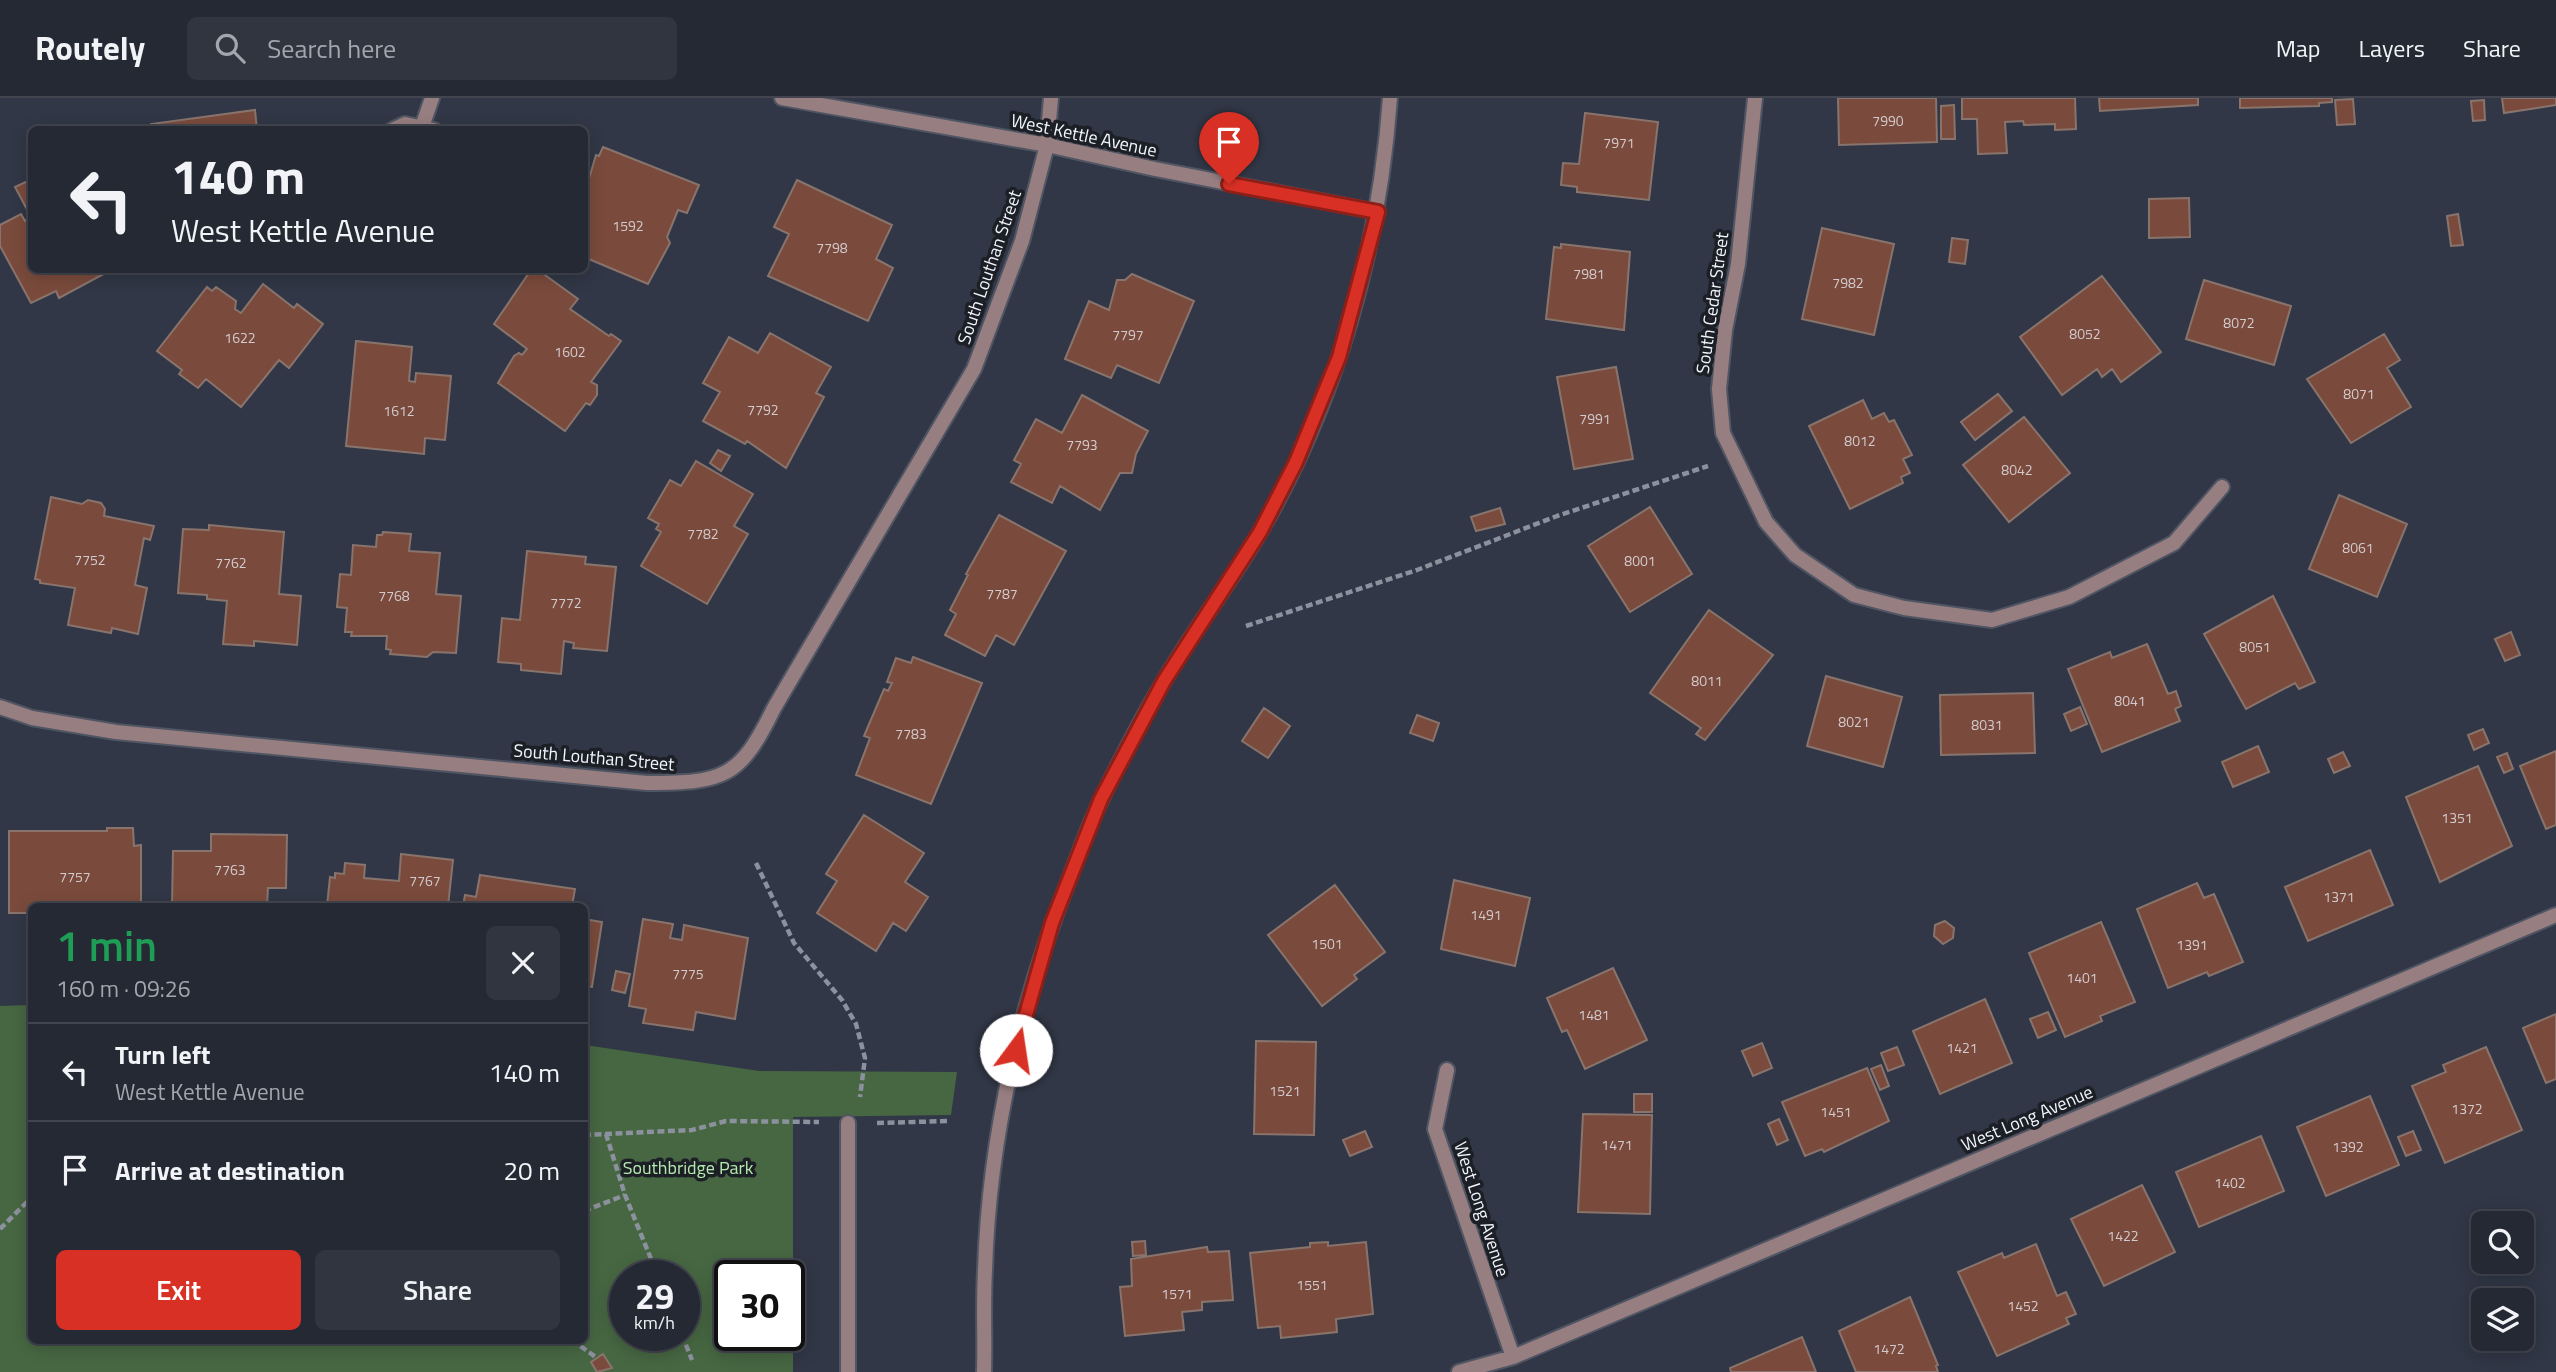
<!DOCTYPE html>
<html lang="en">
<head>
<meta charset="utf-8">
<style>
	body { margin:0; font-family:"Titillium Web",sans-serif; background:#313540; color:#f1f3f6; height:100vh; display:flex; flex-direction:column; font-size:26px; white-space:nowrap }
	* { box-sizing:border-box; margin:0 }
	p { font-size:23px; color:#a3a6ac }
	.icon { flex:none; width:38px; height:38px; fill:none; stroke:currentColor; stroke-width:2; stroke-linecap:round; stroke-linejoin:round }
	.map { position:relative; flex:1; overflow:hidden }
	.details { position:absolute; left:28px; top:805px; width:560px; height:441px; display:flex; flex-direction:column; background:#252934; border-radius:10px; box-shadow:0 4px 18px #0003,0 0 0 2px #42454f }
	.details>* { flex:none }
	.banner { position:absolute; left:28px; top:28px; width:560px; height:147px; border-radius:10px; box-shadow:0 4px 18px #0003,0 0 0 2px #42454f; background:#252934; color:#f1f3f6; overflow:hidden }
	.tools { position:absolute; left:2471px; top:1113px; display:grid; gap:14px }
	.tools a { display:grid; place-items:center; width:63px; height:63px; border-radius:10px; background:#252934; box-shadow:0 4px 18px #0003,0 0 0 2px #42454f; font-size:35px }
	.speed { position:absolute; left:609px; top:1162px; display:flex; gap:14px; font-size:35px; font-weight:700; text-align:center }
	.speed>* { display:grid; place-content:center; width:91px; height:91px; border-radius:50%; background:#252934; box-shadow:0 4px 18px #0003,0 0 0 2px #42454f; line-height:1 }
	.speed small { font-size:18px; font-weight:400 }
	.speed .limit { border:4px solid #111; border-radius:10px; background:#fff; color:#111 }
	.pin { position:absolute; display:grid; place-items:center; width:60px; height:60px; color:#fff; margin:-72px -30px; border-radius:50% 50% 50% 0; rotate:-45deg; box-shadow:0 0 7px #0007 }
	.pin .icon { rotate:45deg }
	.me { position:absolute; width:77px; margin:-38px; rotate:14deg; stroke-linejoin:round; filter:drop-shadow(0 0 5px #0008) }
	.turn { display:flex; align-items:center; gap:24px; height:147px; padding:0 28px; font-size:32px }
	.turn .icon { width:91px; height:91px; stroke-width:2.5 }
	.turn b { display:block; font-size:49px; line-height:60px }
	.round { display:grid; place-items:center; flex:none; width:74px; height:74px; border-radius:10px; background:#313540 }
	.overview { display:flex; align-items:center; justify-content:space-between; height:119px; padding:0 28px }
	h1 { font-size:42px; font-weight:600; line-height:52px; color:#1e9e55 }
	.cta { display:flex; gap:14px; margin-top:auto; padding:14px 28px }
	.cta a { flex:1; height:80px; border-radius:10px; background:#d93025; color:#fff; font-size:28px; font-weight:600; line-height:80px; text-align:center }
	.cta a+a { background:#313540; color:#f1f3f6 }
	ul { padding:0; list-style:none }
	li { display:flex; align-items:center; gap:21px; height:98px; padding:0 28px; border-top:2px solid #42454f }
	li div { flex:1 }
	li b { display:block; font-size:26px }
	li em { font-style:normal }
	header { display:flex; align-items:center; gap:42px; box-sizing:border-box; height:98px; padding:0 35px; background:#252934; border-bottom:2px solid #42454f }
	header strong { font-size:33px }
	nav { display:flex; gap:38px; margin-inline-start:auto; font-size:24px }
	.search { width:490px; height:63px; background:#313540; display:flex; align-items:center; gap:18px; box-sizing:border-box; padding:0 24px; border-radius:10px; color:#a3a6ac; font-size:26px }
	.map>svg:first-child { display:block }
</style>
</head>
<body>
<header>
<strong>Routely</strong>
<div class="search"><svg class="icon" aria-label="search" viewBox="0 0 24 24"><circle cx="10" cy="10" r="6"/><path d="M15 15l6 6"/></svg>Search here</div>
<nav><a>Map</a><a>Layers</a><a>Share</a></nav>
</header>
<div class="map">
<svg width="2556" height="1274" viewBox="0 0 2556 1274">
	<rect width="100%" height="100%" fill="#313746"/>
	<path fill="#476742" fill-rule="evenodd" d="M31,907L32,1242H584L585,947L759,973L957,974L951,1017L793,1019V1274H0V908ZM625,1178H684V1237H625ZM730,1178H789V1237H730Z"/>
	<path fill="#7a4b3c" stroke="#88746d" stroke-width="2" d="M1838,0H1936L1937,44L1839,47Z
		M1962,0H2075L2076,31L2055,32V26L2024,27L2023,23L2005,24L2007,55L1978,56L1977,21H1962Z
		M2099,0H2198V7L2100,13Z
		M2240,0H2332V4L2319,5V8L2240,10Z
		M2502,0H2556V7L2504,15Z
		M2353,1L2355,26L2337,27L2335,2Z
		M2484,2L2485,22L2473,23L2471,3Z
		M1954,7L1955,41H1941V8Z
		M255,12L257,32H151V26Z
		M1585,15L1658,24L1649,102L1577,94V89L1561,87L1563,65L1579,66Z
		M603,49L699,87L687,115L678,112L667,139L670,145L648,186L584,159V82L588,84L596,57L599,58Z
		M32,81V172H111L59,200L56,193L31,205L0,148V127L21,116L25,123L31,119L15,89Z
		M797,82L892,127L876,161L893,170L868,223L768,178L789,136L774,129Z
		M2189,100L2190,139L2149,140V101Z
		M2458,116L2463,147L2451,148L2447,118Z
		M1822,130L1894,146L1874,237L1802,221Z
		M1952,140L1968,142L1965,166L1949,164Z
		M1561,146L1630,154L1624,232L1546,221L1554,149L1561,150Z
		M531,172H538L578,201L570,211L609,238L611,236L621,243L591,284L597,287V297L590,307L586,305L565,333L498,285L514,258L519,255L522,257L527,251L494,226Z
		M1132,176L1194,203L1159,285L1117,267L1111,280L1065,261L1089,203L1109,212L1117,182H1125Z
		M2102,178L2161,254L2121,284L2112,271L2102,279L2097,271L2062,297L2020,239Z
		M2204,182L2291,208L2274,267L2186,241Z
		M263,186L294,210L297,206L323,226L289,270L279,262L241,309L206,281L198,290L179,276L182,272L157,253L207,189L212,193L216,189L236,203L235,211L241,215Z
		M770,235L831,269L816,295L824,299L786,370L747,343L745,346L703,323L720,294L703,285L729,239L758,255Z
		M2384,236L2400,262L2387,270L2411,309L2351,345L2307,281Z
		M356,243L412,249L409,283L415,284L416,275L451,278L445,342L425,340L424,356L346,348Z
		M1616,269L1633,361L1574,371L1557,279Z
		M1998,296L2012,313L1975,342L1961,324Z
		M1082,297L1148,333L1136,356L1132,375H1120L1100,412L1060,388L1052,405L1011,384L1021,366L1014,362L1036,321L1062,335Z
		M1863,302L1872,321L1884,315L1889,324L1894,322L1912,357L1903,361L1910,375L1901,379L1903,385L1850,411L1809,328Z
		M2024,319L2070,375L2009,424L1963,367Z
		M718,352L730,358L721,373L710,365Z
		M696,363L753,396L734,428L748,436L707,506L641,468L661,434L656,431L659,426L648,420L670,382L681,388Z
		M2339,397L2407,426L2377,499L2309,471Z
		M51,399L82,406L88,402L101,405L105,411L104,418L154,428L150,442L144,440L135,487L147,490L138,536L112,530L111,535L68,527L75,490L40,485V482L35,481Z
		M1650,409L1692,476L1630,514L1588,448Z
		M1500,410L1505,426L1476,433L1471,419Z
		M999,417L1066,453L1014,547L996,537L985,558L945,537L956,516L950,512L968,477L966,476Z
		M209,427L284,434L279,496L301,498L297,547L254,543V548L223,546L227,503L207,501V497L178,495L183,431L209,432Z
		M383,434L411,436L409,453L440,455L436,496L461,498L456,555L433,554L427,559L390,556L391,552L386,551L387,538H351L352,534H345L347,510L337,509L340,476L351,477L353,447L376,449L377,437H382Z
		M527,453L586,459L585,466L616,469L607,553L573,550L574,545L564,543L561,576L521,572V566L498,564L502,520L520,522Z
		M2273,498L2315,584L2299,591L2295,585L2246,611L2204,536Z
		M1709,512L1773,557L1705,642L1696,636L1701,630L1650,595Z
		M2511,534L2520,557L2505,563L2495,541Z
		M2147,546L2168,596L2176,593L2181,608L2175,611L2180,623L2102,654L2068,571L2110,554L2112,560Z
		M913,559L982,585L931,706L856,677L870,640L864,638L884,591L888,593L892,585L887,584L896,560L911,565Z
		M1826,578L1902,599L1883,669L1807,648Z
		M2033,595L2035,655L1941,657L1940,597Z
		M2080,609L2087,626L2071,633L2064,616Z
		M1264,610L1290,628L1268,660L1242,643Z
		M1417,617L1439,625L1433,643L1410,635Z
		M2483,631L2489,645L2474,652L2468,637Z
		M2258,648L2269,674L2233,689L2222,664Z
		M2556,653V727L2546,731L2520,668Z
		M2343,654L2350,668L2334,675L2328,661Z
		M2507,655L2513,671L2504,675L2497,659Z
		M2478,668L2512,748L2440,784L2406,699Z
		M864,717L924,755L905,784L928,799L906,833L893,825L876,853L817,815L837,783L826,776Z
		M107,730H133L134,748L141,747V808H32V815H9V733H107Z
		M211,736L287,737L286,790H268L267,808H172L173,753H211Z
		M2370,752L2393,807L2308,843L2285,789Z
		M401,756L453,762L448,808H327L330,779L335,780V775L344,776L345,765L365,767L364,780L399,783Z
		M480,777L575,791L572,808H463L465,797L476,799Z
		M1454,782L1530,800L1515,868L1441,851Z
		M2197,785L2204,800L2214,796L2243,864L2209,878L2207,874L2168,890L2137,811Z
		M1335,787L1385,854L1354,877L1357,881L1322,908L1268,837Z
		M584,821L602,824L592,889L584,888Z
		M643,821L673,826L670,840L682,842L684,827L748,840L735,921L696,914L693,932L643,925L646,911L629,908Z
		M1945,823L1954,830L1953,840L1943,846L1934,838L1935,827Z
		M2101,824L2135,904L2100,918L2102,923L2065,939L2029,855Z
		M1613,870L1647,942L1585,971L1567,932L1562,934L1547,900Z
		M616,873L630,876L625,895L612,892Z
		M1985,901L2012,965L1940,996L1913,933Z
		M2048,914L2056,932L2038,940L2030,921Z
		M2556,916V981L2546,985L2523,930Z
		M1256,943L1316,944L1314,1037L1254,1036Z
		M1762,945L1772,970L1753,978L1742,953Z
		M1897,949L1904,967L1888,973L1881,955Z
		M2486,949L2522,1032L2445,1065L2412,988L2446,974L2443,967Z
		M1881,967L1889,988L1880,992L1871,971Z
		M1867,970L1889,1023L1824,1054L1822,1051L1805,1058L1782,1004Z
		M1634,996H1652V1014H1634Z
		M2370,998L2399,1067L2326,1098L2297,1029Z
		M1583,1016L1652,1017L1650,1116L1578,1114Z
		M1779,1021L1788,1042L1777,1047L1768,1026Z
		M1365,1033L1372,1049L1350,1058L1343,1042Z
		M2413,1033L2421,1052L2406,1058L2398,1039Z
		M2261,1038L2284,1093L2199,1129L2176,1074Z
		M2142,1087L2175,1154L2104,1188L2071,1121Z
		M1145,1143L1146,1157L1133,1158L1132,1144Z
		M1328,1144V1148L1366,1144L1373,1216L1336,1221L1337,1234L1281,1240L1280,1228L1258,1230L1250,1155L1310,1149V1145Z
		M2036,1146L2057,1198L2066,1194L2076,1216L2066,1220L2069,1226L1997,1258L1958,1174L2002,1155L2004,1160Z
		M1207,1149L1208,1154L1229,1153L1233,1202L1202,1204V1212L1182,1214L1184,1232L1125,1238L1120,1189L1132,1188L1131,1161Z
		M1910,1199L1938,1267L1936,1268L1938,1274H1856L1839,1233Z
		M1802,1239L1816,1274H1731L1730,1270Z
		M603,1256L612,1270L597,1274L591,1264Z"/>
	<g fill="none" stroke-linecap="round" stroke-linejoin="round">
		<defs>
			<path id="lane" d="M848,1025V1274"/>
			<path id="street" d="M782,0L1047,47L1155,71L1378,114
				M1755,0L1738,166L1725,232L1719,291L1723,335L1766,424L1795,457L1854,497L1904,510L1992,522L2069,499L2174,445L2222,389
				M422,29L432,0
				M392,32L405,26L434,32
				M0,609L32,620L116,634L647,685C724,685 740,680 774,610L974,271L1022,143L1047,47L1051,0
				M1447,972L1435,1031L1513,1259
				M984,1274C985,1240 983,1206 985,1172C989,1036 1022,899 1072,774C1082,748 1091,722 1103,698C1122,659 1142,620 1164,583C1194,532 1230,485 1260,434C1337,302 1379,152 1390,0
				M1459,1274L1513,1259L2556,817"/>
		</defs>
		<use href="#lane" stroke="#505563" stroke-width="18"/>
		<use href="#street" stroke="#505563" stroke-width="18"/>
		<path stroke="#8c919e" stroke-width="4.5" stroke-dasharray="7 3.5" stroke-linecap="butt" d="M1246,528L1417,472L1557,418L1708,368
			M756,765L794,845L842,902L856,926L865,960L860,999
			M877,1025L949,1023
			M606,1036L625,1097L658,1178
			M584,1037L692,1032L726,1023L819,1024
			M584,1113L625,1097
			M0,1131L32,1099
			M682,1237L692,1262
			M572,1242L597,1260"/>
		<use href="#lane" stroke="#977e80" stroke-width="14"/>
		<use href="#street" stroke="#977e80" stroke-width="14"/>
	</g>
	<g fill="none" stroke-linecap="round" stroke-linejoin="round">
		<defs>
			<path id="route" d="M1016,952L1052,825L1101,701L1164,583L1260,434L1296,364L1339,259L1378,114L1229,86"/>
		</defs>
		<use href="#route" stroke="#8d1f18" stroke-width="18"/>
		<use href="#route" stroke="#d93025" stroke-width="12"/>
	</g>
	<g text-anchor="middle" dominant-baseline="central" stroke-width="7" stroke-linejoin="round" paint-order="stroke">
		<g font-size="14" fill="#d3cace">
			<text x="1888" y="22">7990</text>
			<text x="1619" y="44">7971</text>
			<text x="628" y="127">1592</text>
			<text x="832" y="149">7798</text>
			<text x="1589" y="175">7981</text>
			<text x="1848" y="184">7982</text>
			<text x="2239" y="224">8072</text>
			<text x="2085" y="235">8052</text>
			<text x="1128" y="236">7797</text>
			<text x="240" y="239">1622</text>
			<text x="570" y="253">1602</text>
			<text x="2359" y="295">8071</text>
			<text x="763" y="311">7792</text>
			<text x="399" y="312">1612</text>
			<text x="1595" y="320">7991</text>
			<text x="1860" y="342">8012</text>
			<text x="1082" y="346">7793</text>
			<text x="2017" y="371">8042</text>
			<text x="703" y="435">7782</text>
			<text x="2358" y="449">8061</text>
			<text x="90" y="461">7752</text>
			<text x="1640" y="462">8001</text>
			<text x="231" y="464">7762</text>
			<text x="1002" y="495">7787</text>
			<text x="394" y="497">7768</text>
			<text x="566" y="504">7772</text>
			<text x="2255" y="548">8051</text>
			<text x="1707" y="582">8011</text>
			<text x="2130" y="602">8041</text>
			<text x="1854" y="623">8021</text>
			<text x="1987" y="626">8031</text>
			<text x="911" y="635">7783</text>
			<text x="2457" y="719">1351</text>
			<text x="230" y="771">7763</text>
			<text x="75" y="778">7757</text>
			<text x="425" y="782">7767</text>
			<text x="2339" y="798">1371</text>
			<text x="1486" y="816">1491</text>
			<text x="1327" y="845">1501</text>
			<text x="2192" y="846">1391</text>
			<text x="688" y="875">7775</text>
			<text x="2082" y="879">1401</text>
			<text x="1594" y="916">1481</text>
			<text x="1962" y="949">1421</text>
			<text x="1285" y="992">1521</text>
			<text x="2467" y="1010">1372</text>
			<text x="1836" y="1013">1451</text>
			<text x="1617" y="1046">1471</text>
			<text x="2348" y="1048">1392</text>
			<text x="2230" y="1084">1402</text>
			<text x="2123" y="1137">1422</text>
			<text x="1312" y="1186">1551</text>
			<text x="1177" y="1195">1571</text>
			<text x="2023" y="1207">1452</text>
			<text x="1889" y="1250">1472</text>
		</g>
		<g font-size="18" fill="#f1f5fe" stroke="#1c1f25">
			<text transform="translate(1084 37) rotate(12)">West Kettle Avenue</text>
			<text transform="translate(989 169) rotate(-71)">South Louthan Street</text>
			<text transform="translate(1712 205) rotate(-82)">South Cedar Street</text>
			<text transform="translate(594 659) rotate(5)">South Louthan Street</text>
			<text transform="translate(2027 1020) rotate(-23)">West Long Avenue</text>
			<text transform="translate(1482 1111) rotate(72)">West Long Avenue</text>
		</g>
		<g font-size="18" fill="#b5eaad" stroke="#1c1f25">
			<text x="688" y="1069">Southbridge Park</text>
		</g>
	</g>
</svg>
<div class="tools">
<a><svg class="icon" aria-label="search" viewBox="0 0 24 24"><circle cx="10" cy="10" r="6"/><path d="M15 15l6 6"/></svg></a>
<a><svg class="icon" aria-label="layers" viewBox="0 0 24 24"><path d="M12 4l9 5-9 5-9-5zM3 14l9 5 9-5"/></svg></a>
</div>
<div class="speed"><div>29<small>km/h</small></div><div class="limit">30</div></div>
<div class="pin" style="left:1229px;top:86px;background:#d93025"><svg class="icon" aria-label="arrive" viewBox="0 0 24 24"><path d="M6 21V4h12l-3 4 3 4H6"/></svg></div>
<svg class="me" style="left:1016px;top:952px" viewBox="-20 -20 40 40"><circle r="19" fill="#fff"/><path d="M0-13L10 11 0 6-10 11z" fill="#d93025"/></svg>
<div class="banner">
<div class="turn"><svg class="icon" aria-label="left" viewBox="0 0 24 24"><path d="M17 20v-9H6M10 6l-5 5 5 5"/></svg><div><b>140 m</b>West Kettle Avenue</div></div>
</div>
<section class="details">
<div class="overview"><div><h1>1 min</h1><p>160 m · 09:26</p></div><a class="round"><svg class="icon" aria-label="close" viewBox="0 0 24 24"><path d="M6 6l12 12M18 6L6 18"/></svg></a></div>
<ul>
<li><svg class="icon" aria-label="left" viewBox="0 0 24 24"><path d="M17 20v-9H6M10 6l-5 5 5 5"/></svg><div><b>Turn left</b><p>West Kettle Avenue</p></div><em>140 m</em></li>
<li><svg class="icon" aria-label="arrive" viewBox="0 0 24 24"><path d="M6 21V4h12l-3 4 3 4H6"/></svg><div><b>Arrive at destination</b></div><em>20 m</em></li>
</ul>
<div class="cta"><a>Exit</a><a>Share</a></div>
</section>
</div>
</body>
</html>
